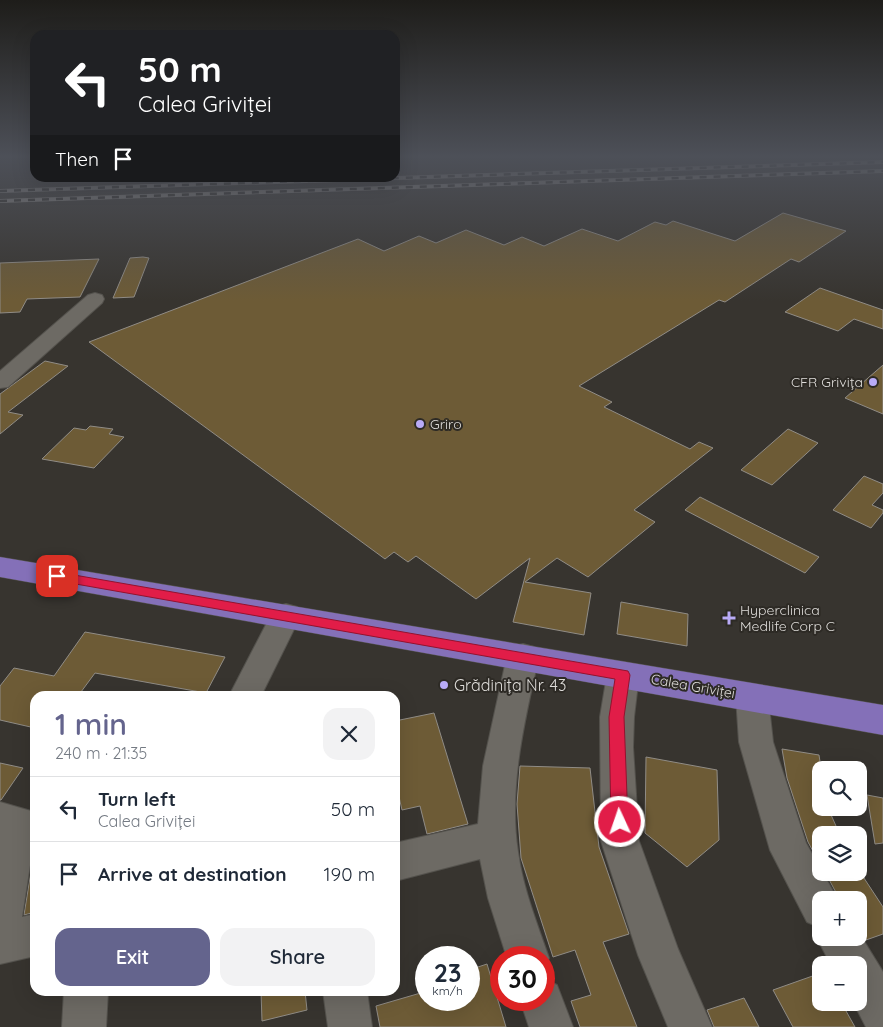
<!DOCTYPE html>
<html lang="en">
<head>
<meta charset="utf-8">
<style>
	body { margin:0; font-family:Quicksand,sans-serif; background:#f2f2f3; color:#1f2937; height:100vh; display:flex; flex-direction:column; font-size:19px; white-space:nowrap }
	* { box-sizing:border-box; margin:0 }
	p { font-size:16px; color:#747a83 }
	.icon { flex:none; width:28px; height:28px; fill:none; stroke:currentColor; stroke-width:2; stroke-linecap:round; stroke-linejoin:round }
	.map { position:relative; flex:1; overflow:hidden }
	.panel { position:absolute; left:30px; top:691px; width:370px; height:305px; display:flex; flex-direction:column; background:#fff; border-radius:15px; box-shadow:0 5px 20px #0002 }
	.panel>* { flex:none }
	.top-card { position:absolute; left:30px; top:30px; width:370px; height:152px; border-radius:15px; box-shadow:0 5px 20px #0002; background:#202124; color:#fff; overflow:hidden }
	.controls { position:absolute; left:812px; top:761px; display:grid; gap:10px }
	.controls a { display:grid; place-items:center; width:55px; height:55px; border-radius:10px; background:#fff; box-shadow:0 5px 20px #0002; font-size:25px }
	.speed { position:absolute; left:415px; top:946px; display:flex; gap:10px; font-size:25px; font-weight:700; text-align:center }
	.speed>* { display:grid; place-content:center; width:65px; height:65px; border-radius:50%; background:#fff; box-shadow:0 5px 20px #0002; line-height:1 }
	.speed small { font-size:12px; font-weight:400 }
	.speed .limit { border:8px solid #d22; background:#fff; color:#111 }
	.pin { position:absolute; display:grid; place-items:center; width:42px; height:42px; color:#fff; margin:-21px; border-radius:10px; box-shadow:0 2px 8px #0006 }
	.me { position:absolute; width:55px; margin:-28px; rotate:357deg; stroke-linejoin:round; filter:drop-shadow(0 0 4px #0008) }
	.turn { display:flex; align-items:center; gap:18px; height:105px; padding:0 25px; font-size:22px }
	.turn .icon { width:65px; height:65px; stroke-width:2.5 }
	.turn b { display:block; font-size:35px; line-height:42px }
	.then { display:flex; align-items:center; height:48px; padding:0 25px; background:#0003; gap:10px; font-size:19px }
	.round { display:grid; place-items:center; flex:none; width:52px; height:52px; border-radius:15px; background:#f2f2f3 }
	.summary { display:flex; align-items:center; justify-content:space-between; height:85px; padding:0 25px }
	h1 { font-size:30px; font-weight:600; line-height:38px; color:#64648d }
	.cta { display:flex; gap:10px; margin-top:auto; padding:10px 25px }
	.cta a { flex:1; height:58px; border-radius:15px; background:#64648d; color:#fff; font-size:20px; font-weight:600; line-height:58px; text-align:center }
	.cta a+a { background:#f2f2f3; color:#1f2937 }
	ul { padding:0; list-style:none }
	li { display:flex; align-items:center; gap:15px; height:65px; padding:0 25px; border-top:1px solid #e0e1e3 }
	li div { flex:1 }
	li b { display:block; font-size:19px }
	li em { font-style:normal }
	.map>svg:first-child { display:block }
</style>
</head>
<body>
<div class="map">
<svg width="883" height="1027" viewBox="0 0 883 1027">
	<rect width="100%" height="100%" fill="#37342f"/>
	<path fill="#6d5b36" stroke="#908c86" d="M783,213L846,231L799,262L791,259L725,302L719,300L579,386L612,402L604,407L690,449L699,442L713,448L634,510L655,522L588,577L557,558L525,582L591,593L584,635L513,622L530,558L476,599L416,556L408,562L394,552L385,559L89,342L358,239L384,251L419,236L436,243L466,230L504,245L522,237L544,246L582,229L618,241L655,222L666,225L673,221L735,241Z
		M143,257L149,258L134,297L113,298L130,258Z
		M99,259L80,297L27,299L20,312L0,313V263Z
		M820,288L883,310V329L854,319L838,331L785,312Z
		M45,361L68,366L8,412L23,415L0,434V394Z
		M883,365V414L845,398Z
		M90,426L113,429L109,434L124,437L94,468L42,459L74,428L86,430Z
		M788,429L818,443L772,485L741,470Z
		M864,476L883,484V493L872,505L883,510V513L871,528L833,510Z
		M700,497L819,557L805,573L685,510Z
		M621,602L688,614L687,646L617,634Z
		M85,632L225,657L206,693L95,673L78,696H35V728L0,720V686L14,668L54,676Z
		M434,713L468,824L427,834L420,806L402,810L395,779V721Z
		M782,749L819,755L821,768V808H828L840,835H821V866L808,842L787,778Z
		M646,757L717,770L719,840L687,867L645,833Z
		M0,763L23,768L1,800H0Z
		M520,766L590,768L599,847L629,934L603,942L637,1027H580L571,1001L591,995L575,950L553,957L521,858L517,804Z
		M867,795L883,798V843L875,844Z
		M35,847V912L24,915Z
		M825,872H860L883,907V934L866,940L859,931V900H840Z
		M487,964L506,1027H380L376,1006L424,992L426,1000H469V970Z
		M821,973V1002H841L855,1027H793L773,990Z
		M261,991H305L307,1010L262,1021Z
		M744,998L759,1027H714L707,1010Z"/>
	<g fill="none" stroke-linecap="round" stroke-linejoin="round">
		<defs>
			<path id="minor" d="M95,293L102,295L104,299L102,303L8,387L0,388V371L88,295Z
				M286,604L297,607L301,615L261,696H229L275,607Z
				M523,644L534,647L539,656C525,719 508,787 518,852C523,889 537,923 549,958L544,971V958H507L488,898L480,859L395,881V843L478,824L483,766L507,656L512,647Z
				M623,662L634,666L639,675L634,717L633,747L639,841L678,949L712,1027H668L638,955L601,841L600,717L607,675L612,666Z
				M752,684L764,688L768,697L773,742L806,843L838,900H821V928L807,922L770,850L739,742L736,697L740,688Z
				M0,802L31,811L35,819V833L22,917L35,914V956L0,964Z
				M821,929V938H859V933L883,972V1027H866L853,1002H859V965H831L817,938Z
				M544,979L557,985L573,1027H529L520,1000H544Z
				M64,991H108L106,1027H62Z
				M323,991H367L372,1027H328Z"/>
			<path id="major" d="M0,557L883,705V735L0,577Z"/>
		</defs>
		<use href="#minor" stroke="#54524d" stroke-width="2"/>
		<use href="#major" stroke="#54524d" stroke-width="1"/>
		<use href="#minor" fill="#6d6a64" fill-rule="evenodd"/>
		<use href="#major" fill="#8470b8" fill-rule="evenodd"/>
		<defs>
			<path id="rail" d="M0,191L883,162
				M0,201L883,171"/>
		</defs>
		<use href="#rail" stroke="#8a8783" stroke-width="4"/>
		<use href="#rail" stroke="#2d2a25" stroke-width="2.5" stroke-dasharray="7" stroke-linecap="butt"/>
	</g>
	<linearGradient id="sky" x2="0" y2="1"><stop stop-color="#1e1d1a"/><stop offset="0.52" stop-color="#4d5058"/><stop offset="1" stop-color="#4d5058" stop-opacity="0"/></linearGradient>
	<rect width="883" height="301" fill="url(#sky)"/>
	<path fill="#e11d48" stroke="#92132f" d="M57,572L628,671L630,675L624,717L628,822L625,828L620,830L614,828L611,822L609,717L615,679L53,580L51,576Z"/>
	<g fill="#b9abf7" stroke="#2d2a25" stroke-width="2">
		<circle cx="873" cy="382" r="5"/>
		<circle cx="420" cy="424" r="5"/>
		<path d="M726.5 610.5h5v5h5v5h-5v5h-5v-5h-5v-5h5z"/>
		<circle cx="444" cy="685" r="5"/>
	</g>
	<g text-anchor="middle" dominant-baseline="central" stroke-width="4" stroke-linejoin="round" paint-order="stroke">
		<g font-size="14" fill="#dedcd9" stroke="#2d2a25" text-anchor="start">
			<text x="863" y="382" text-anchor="end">CFR Grivița</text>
			<text x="430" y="424">Griro</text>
			<text x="740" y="610">Hyperclinica<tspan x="740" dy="16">Medlife Corp C</tspan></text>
		</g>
		<g font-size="14" fill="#dedcd9" stroke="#2d2a25">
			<text transform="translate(693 686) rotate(10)">Calea Griviței</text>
		</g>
		<g font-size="16" fill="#dedcd9" stroke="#2d2a25" text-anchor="start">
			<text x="454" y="685">Grădinița Nr. 43</text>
		</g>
	</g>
</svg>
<div class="controls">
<a><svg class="icon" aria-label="search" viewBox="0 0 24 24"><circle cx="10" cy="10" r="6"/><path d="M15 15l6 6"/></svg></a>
<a><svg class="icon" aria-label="layers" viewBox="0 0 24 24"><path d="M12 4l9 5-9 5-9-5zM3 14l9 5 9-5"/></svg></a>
<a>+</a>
<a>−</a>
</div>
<div class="speed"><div>23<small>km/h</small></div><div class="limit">30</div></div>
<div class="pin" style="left:57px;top:576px;background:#d93025"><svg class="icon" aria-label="arrive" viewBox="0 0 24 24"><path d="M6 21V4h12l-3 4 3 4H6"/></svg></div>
<svg class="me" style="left:620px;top:822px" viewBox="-20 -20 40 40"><circle r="17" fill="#e11d48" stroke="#fff" stroke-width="3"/><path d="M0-11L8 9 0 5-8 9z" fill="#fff"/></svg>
<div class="top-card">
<div class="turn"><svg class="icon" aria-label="left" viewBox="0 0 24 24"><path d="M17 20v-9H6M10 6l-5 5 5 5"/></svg><div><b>50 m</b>Calea Griviței</div></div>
<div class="then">Then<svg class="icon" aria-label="arrive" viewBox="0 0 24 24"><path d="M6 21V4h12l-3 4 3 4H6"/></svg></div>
</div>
<section class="panel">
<div class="summary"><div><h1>1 min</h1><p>240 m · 21:35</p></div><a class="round"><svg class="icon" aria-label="close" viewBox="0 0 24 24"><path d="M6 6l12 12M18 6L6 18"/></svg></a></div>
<ul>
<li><svg class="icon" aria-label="left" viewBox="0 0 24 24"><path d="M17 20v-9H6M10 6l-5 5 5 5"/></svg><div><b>Turn left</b><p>Calea Griviței</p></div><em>50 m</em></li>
<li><svg class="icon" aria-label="arrive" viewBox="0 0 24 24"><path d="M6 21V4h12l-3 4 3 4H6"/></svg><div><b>Arrive at destination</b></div><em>190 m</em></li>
</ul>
<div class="cta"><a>Exit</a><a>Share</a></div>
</section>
</div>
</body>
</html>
